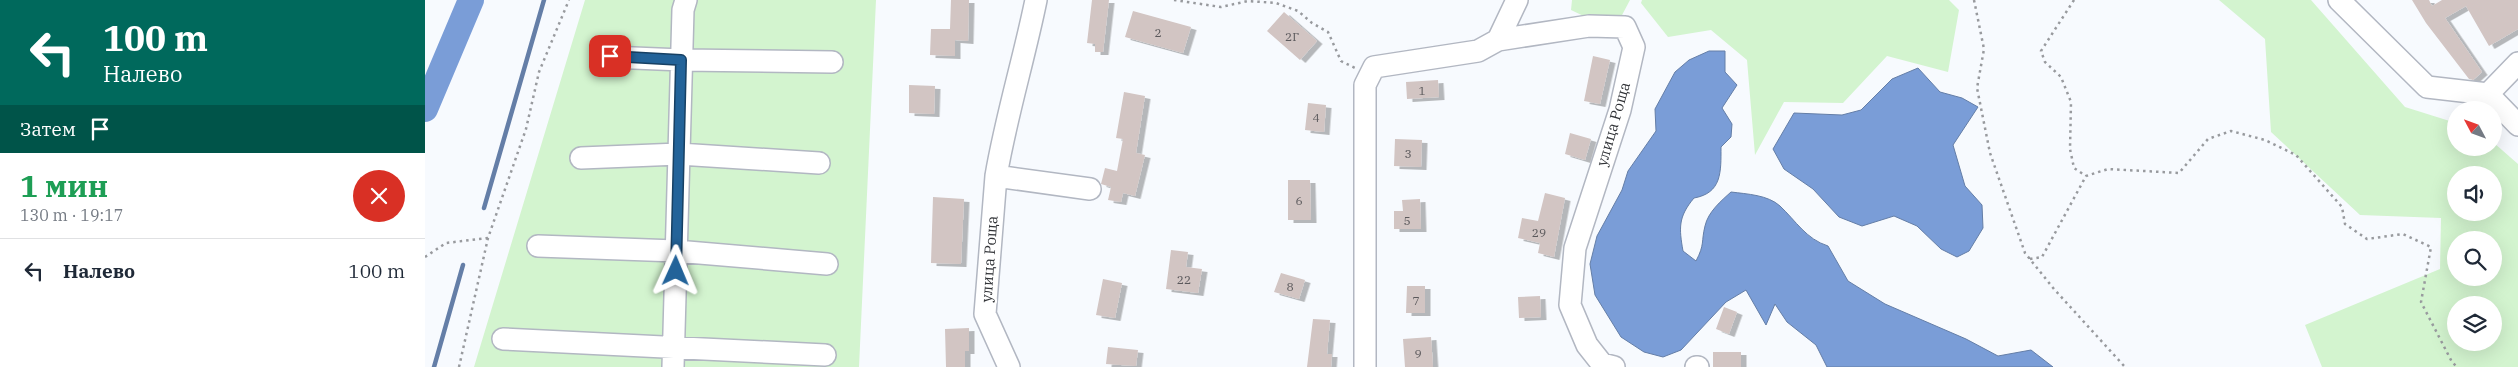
<!DOCTYPE html>
<html lang="ru">
<head>
<meta charset="utf-8">
<style>
	body { margin:0; font-family:"IBM Plex Serif",serif; background:#f2f2f3; color:#1f2937; height:100vh; display:flex; flex-direction:column; font-size:19px; white-space:nowrap }
	* { box-sizing:border-box; margin:0 }
	p { font-size:16px; color:#747a83 }
	.icon { flex:none; width:28px; height:28px; fill:none; stroke:currentColor; stroke-width:2; stroke-linecap:round; stroke-linejoin:round }
	.map { position:relative; flex:1; overflow:hidden }
	.drawer { display:flex; flex-direction:column; background:#fff; width:425px }
	.drawer>* { flex:none }
	.guide { background:#00695c; color:#fff; overflow:hidden }
	.needle { width:32px; rotate:311deg }
	.tools { position:absolute; left:2022px; top:101px; display:grid; gap:10px }
	.tools a { display:grid; place-items:center; width:55px; height:55px; border-radius:50%; background:#fff; box-shadow:0 5px 20px #0002; font-size:25px }
	.pin { position:absolute; display:grid; place-items:center; width:42px; height:42px; color:#fff; margin:-21px; border-radius:10px; box-shadow:0 2px 8px #0006 }
	.me { position:absolute; width:55px; margin:-28px; rotate:1deg; stroke-linejoin:round; filter:drop-shadow(0 0 4px #0008) }
	.turn { display:flex; align-items:center; gap:18px; height:105px; padding:0 20px; font-size:22px }
	.turn .icon { width:65px; height:65px; stroke-width:2.5 }
	.turn b { display:block; font-size:35px; line-height:42px }
	.then { display:flex; align-items:center; height:48px; padding:0 20px; background:#0003; gap:10px; font-size:19px }
	.round { display:grid; place-items:center; flex:none; width:52px; height:52px; border-radius:26px; background:#f2f2f3 }
	.summary { display:flex; align-items:center; justify-content:space-between; height:85px; padding:0 20px }
	h1 { font-size:30px; font-weight:700; line-height:38px; color:#1e9e55 }
	ul { padding:0; list-style:none }
	li { display:flex; align-items:center; gap:15px; height:65px; padding:0 20px; border-top:1px solid #e0e1e3 }
	li div { flex:1 }
	li b { display:block; font-size:19px }
	li em { font-style:normal }
	main { display:flex; flex:1; min-height:0 }
	.map>svg:first-child { display:block }
</style>
</head>
<body>
<main>
<section class="drawer">
<div class="guide">
<div class="turn"><svg class="icon" aria-label="left" viewBox="0 0 24 24"><path d="M17 20v-9H6M10 6l-5 5 5 5"/></svg><div><b>100 m</b>Налево</div></div>
<div class="then">Затем<svg class="icon" aria-label="arrive" viewBox="0 0 24 24"><path d="M6 21V4h12l-3 4 3 4H6"/></svg></div>
</div>
<div class="summary"><div><h1>1 мин</h1><p>130 m · 19:17</p></div><a class="round" style="background:#d93025;color:#fff"><svg class="icon" aria-label="close" viewBox="0 0 24 24"><path d="M6 6l12 12M18 6L6 18"/></svg></a></div>
<ul>
<li><svg class="icon" aria-label="left" viewBox="0 0 24 24"><path d="M17 20v-9H6M10 6l-5 5 5 5"/></svg><div><b>Налево</b></div><em>100 m</em></li>
</ul>
</section>
<div class="map">
<svg width="2093" height="367" viewBox="0 0 2093 367">
	<defs>
		<filter id="shadow"><feDropShadow dx="5.5" dy="3" stdDeviation="0" flood-color="#0004"/></filter>
	</defs>
	<rect width="100%" height="100%" fill="#f7fafe"/>
	<path fill="#d3f4cf" fill-rule="evenodd" d="M160,0H451L434,367H49Z
		M1147,0H1205L1196,17L1169,21L1146,10Z
		M1217,0H1524L1534,10L1523,72L1462,56L1418,103L1359,102L1330,155L1322,60L1286,30L1243,37L1216,3Z
		M1794,0H1886L1980,107L2031,123V148H2069V143L2093,164V367H1897L1880,325L2015,269L2016,218L1935,215L1846,132L1840,39ZM2031,175H2069V212H2031ZM2031,240H2069V278H2031ZM2031,305H2069V342H2031Z"/>
	<path fill="#7a9dd7" stroke="#647ea7" d="M1284,51H1300V72L1312,85L1297,108L1307,124L1306,137L1296,147C1296,172 1297,193 1269,198C1253,217 1254,228 1258,251L1271,261C1280,244 1276,242 1280,226C1283,212 1296,201 1306,192C1322,194 1343,195 1355,206C1371,221 1381,239 1403,246L1423,281L1460,304L1541,339L1573,356L1606,350L1628,367H1402L1391,345L1362,322L1350,304L1341,325L1321,290L1301,302L1256,350L1238,357L1219,352L1196,337L1170,295L1165,264L1172,236L1197,190L1203,171L1231,131L1230,109L1250,72L1264,60Z
		M1493,68L1515,92L1537,98L1553,107L1528,145L1540,186L1557,205L1558,228L1544,251L1532,257L1516,249L1492,226L1469,216L1437,226L1414,217L1388,189L1359,169L1348,149L1369,113L1417,115L1436,110L1467,79Z"/>
	<g fill="none" stroke-linecap="round" stroke-linejoin="round">
		<path stroke="#647ea7" stroke-width="4.5" d="M59,208L119,0
			M9,367L38,265"/>
		<path stroke="#7a9dd7" stroke-width="26" d="M0,109L46,0"/>
	</g>
	<path fill="#d2c5c3" filter="url(#shadow)" d="M526,0H544L543,41L530,40V56L505,55L506,29H525Z
		M667,0H684L678,52H670V44L662,43Z
		M1987,0H2004L2007,6L2017,0H2093V29L2064,46L2041,6L2020,18L2057,72L2048,80L2044,79L2001,23Z
		M708,11L766,27L758,53L700,37Z
		M859,12L892,41L875,60L842,31Z
		M1168,56L1185,60L1175,104L1159,101Z
		M1013,80L1014,97L982,99L981,82Z
		M484,85L510,86L509,114L484,113Z
		M699,92L720,96L711,153L720,155L710,196L698,193L696,202L683,200L686,187L676,184L680,168L692,171L698,139L691,138Z
		M883,103L901,105L899,132L880,130Z
		M1145,133L1166,139L1160,160L1140,154Z
		M970,139L997,140L996,167L969,166Z
		M863,180H885L886,220H863Z
		M1120,193L1140,198L1129,257L1113,253L1115,243L1093,238L1097,218L1113,221Z
		M508,197L539,199L536,264L506,263Z
		M995,199L996,229H969V211H978L977,200Z
		M746,250L763,252L761,267L777,269L773,293L741,289Z
		M856,273L880,280L874,299L849,292Z
		M678,279L697,283L690,318L671,315Z
		M982,286H1000V313H981Z
		M1115,296L1116,317L1094,318L1093,297Z
		M1299,307L1312,312L1304,334L1291,329Z
		M888,319L905,320L902,354H907L906,367H882Z
		M544,328V351H540V367H521L520,329Z
		M1006,337L1008,367H980L978,339Z
		M683,347L713,350L711,366L681,364Z
		M1288,352H1316V367H1288Z"/>
	<g fill="none" stroke-linecap="round" stroke-linejoin="round">
		<defs>
			<path id="minor" d="M611,0C599,59 581,117 571,176L665,189
				M1914,0L2002,87L2063,94L2093,125
				M1073,40L1092,0
				M185,57L257,60L407,62
				M2063,94L2093,63
				M156,158L254,154L394,163
				M571,176L560,314L584,367
				M113,246L251,251L402,264
				M78,339L400,355
				M248,367L258,10L261,0
				M940,367V85L949,67L1053,51L1073,40L1164,26L1200,27L1209,47L1195,110L1150,248L1145,305L1162,345L1177,364L1189,367
				M1271,367H1273"/>
		</defs>
		<use href="#minor" stroke="#b2b7c2" stroke-width="24"/>
		<path stroke="#989a9e" stroke-width="2.5" stroke-dasharray="2.5 4" stroke-linecap="butt" d="M749,0L796,7L823,1L851,3L873,11L887,23L903,32L916,61L930,68
			M1549,0L1559,49L1552,88L1565,153L1600,253L1629,289L1700,367
			M1649,0L1616,51L1620,62L1636,77L1646,102L1645,149L1649,168L1661,176
			M0,257L21,243L63,238
			M1605,259L1617,257L1661,176L1683,169L1754,173L1783,139L1806,131L1840,140L1871,155L1917,207L1920,224L1942,239L1978,234L2006,247L1996,302L2027,362L2032,367
			M34,367L63,238L101,129L114,72L144,0"/>
		<use href="#minor" stroke="#fff" stroke-width="21"/>
	</g>
	<g fill="none" stroke-linecap="round" stroke-linejoin="round">
		<defs>
			<path id="route" d="M185,56L256,60L251,271"/>
		</defs>
		<use href="#route" stroke="#174063" stroke-width="12"/>
		<use href="#route" stroke="#236399" stroke-width="9"/>
	</g>
	<g text-anchor="middle" dominant-baseline="central" stroke-width="4.5" stroke-linejoin="round" paint-order="stroke">
		<g font-size="12" fill="#5a585b">
			<text x="733" y="32">2</text>
			<text x="867" y="36">2Г</text>
			<text x="997" y="90">1</text>
			<text x="891" y="117">4</text>
			<text x="983" y="153">3</text>
			<text x="874" y="200">6</text>
			<text x="982" y="220">5</text>
			<text x="1114" y="232">29</text>
			<text x="759" y="279">22</text>
			<text x="865" y="286">8</text>
			<text x="991" y="300">7</text>
			<text x="993" y="353">9</text>
		</g>
		<g font-size="15" fill="#323438" stroke="#fff">
			<text transform="translate(1188 124) rotate(-74)">улица Роща</text>
			<text transform="translate(564 259) rotate(-86)">улица Роща</text>
		</g>
	</g>
</svg>
<div class="tools">
<a><svg class="needle" viewBox="-14 -14 28 28"><path d="M0-13l5 13h-10z" fill="#e53935"/><path d="M0 13l5-13h-10z" fill="#747a83"/></svg></a>
<a><svg class="icon" aria-label="sound" viewBox="0 0 24 24"><path d="M4 9h4l5-4v14l-5-4H4zM17 9q2 3 0 6"/></svg></a>
<a><svg class="icon" aria-label="search" viewBox="0 0 24 24"><circle cx="10" cy="10" r="6"/><path d="M15 15l6 6"/></svg></a>
<a><svg class="icon" aria-label="layers" viewBox="0 0 24 24"><path d="M12 4l9 5-9 5-9-5zM3 14l9 5 9-5"/></svg></a>
</div>
<div class="pin" style="left:185px;top:56px;background:#d93025"><svg class="icon" aria-label="arrive" viewBox="0 0 24 24"><path d="M6 21V4h12l-3 4 3 4H6"/></svg></div>
<svg class="me" style="left:251px;top:271px" viewBox="-20 -20 40 40"><path d="M0-17L14 15 0 8-14 15z" fill="#236399" stroke="#fff" stroke-width="4"/></svg>
</div>
</main>
</body>
</html>
